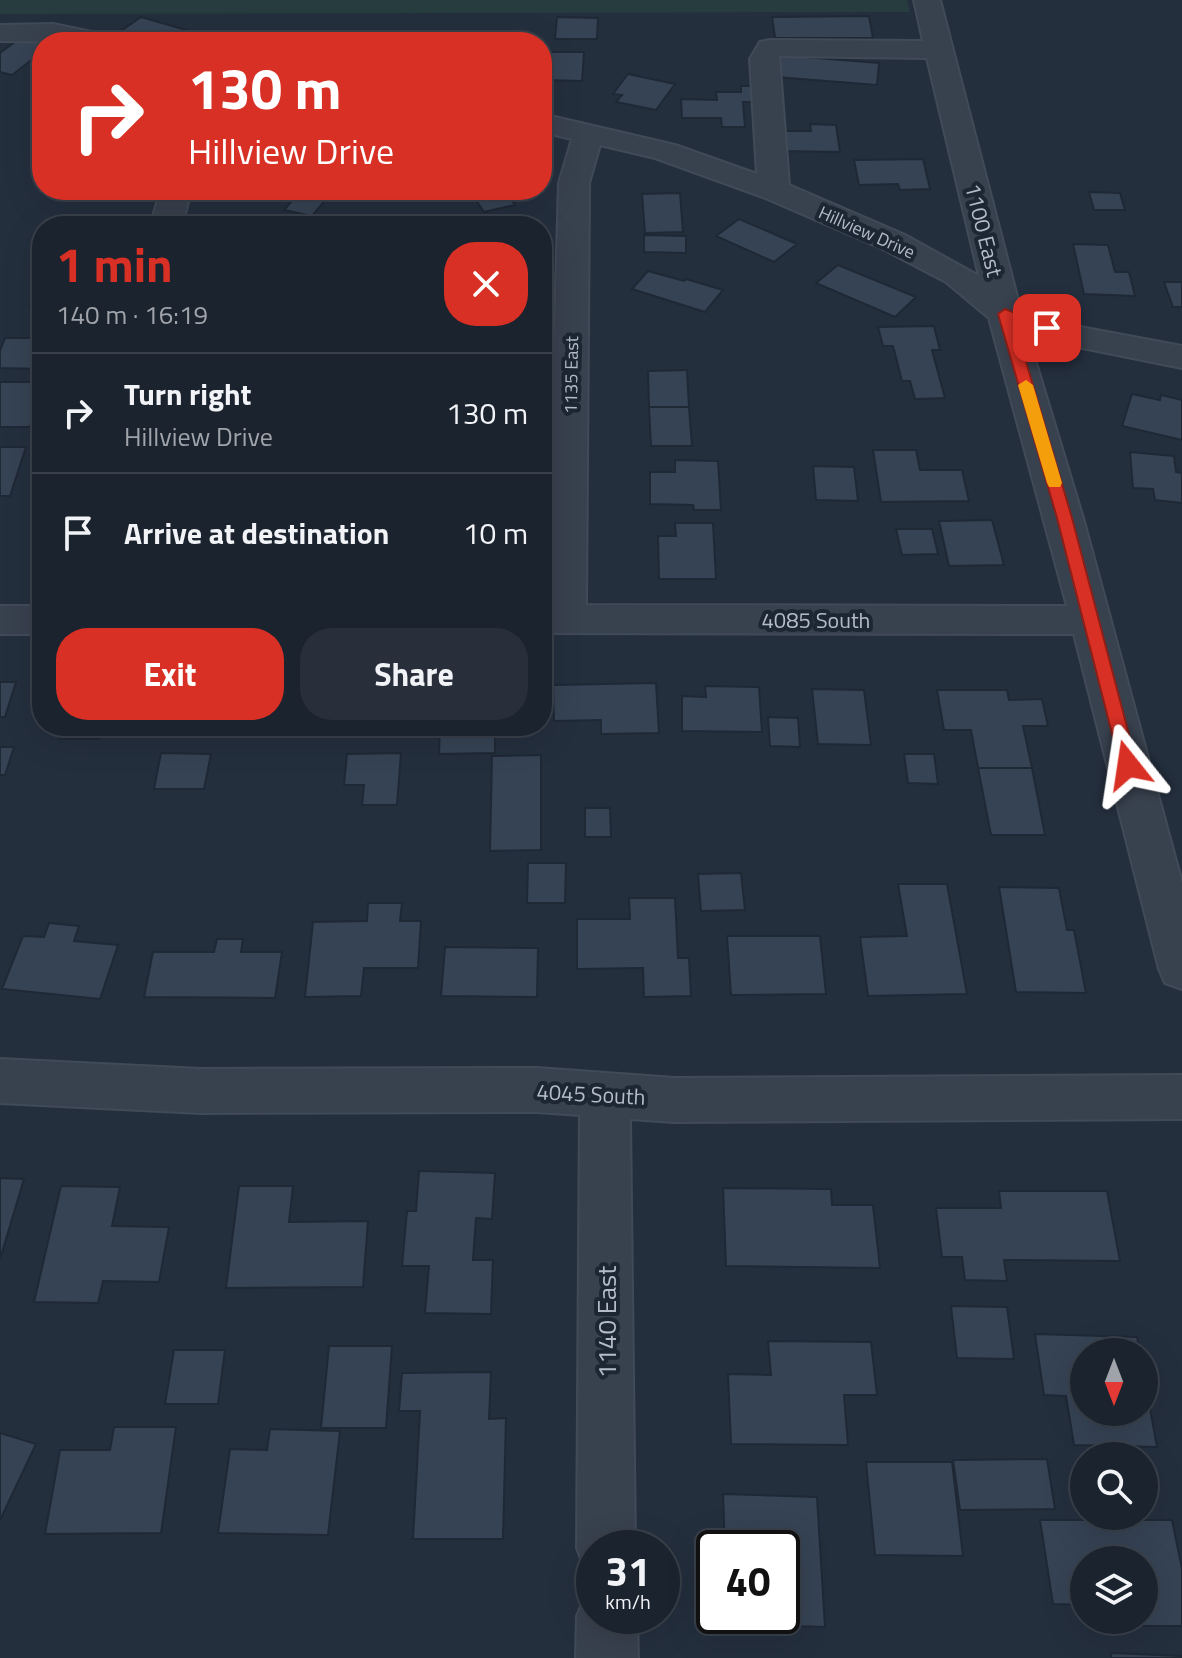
<!DOCTYPE html>
<html lang="en">
<head>
<meta charset="utf-8">
<style>
	body { margin:0; font-family:"Titillium Web",sans-serif; background:#282f3a; color:#f1f3f6; height:100vh; display:flex; flex-direction:column; font-size:30px; white-space:nowrap }
	* { box-sizing:border-box; margin:0 }
	p { font-size:26px; color:#a0a4aa }
	.icon { flex:none; width:44px; height:44px; fill:none; stroke:currentColor; stroke-width:2; stroke-linecap:round; stroke-linejoin:round }
	.map { position:relative; flex:1; overflow:hidden }
	.side { position:absolute; left:32px; top:216px; width:520px; height:520px; display:flex; flex-direction:column; background:#1b232e; border-radius:32px; box-shadow:0 8px 32px #0002,0 0 0 2px #39404a }
	.side>* { flex:none }
	.hud { position:absolute; left:32px; top:32px; width:520px; height:168px; border-radius:32px; box-shadow:0 8px 32px #0002,0 0 0 2px #39404a; background:#d93025; color:#fff; overflow:hidden }
	.needle { width:52px; rotate:180deg }
	.tools { position:absolute; left:1070px; top:1338px; display:grid; gap:16px }
	.tools a { display:grid; place-items:center; width:88px; height:88px; border-radius:50%; background:#1b232e; box-shadow:0 8px 32px #0002,0 0 0 2px #39404a; font-size:40px }
	.speed { position:absolute; left:576px; top:1530px; display:flex; gap:16px; font-size:40px; font-weight:700; text-align:center }
	.speed>* { display:grid; place-content:center; width:104px; height:104px; border-radius:50%; background:#1b232e; box-shadow:0 8px 32px #0002,0 0 0 2px #39404a; line-height:1 }
	.speed small { font-size:20px; font-weight:400 }
	.speed .limit { border:4px solid #111; border-radius:12px; background:#fff; color:#111 }
	.pin { position:absolute; display:grid; place-items:center; width:68px; height:68px; color:#fff; margin:-34px; border-radius:16px; box-shadow:0 4px 12px #0006 }
	.me { position:absolute; width:88px; margin:-44px; rotate:345deg; stroke-linejoin:round; filter:drop-shadow(0 0 6px #0008) }
	.turn { display:flex; align-items:center; gap:28px; height:168px; padding:0 24px; font-size:36px }
	.turn .icon { width:104px; height:104px; stroke-width:2.5 }
	.turn b { display:block; font-size:56px; line-height:68px }
	.round { display:grid; place-items:center; flex:none; width:84px; height:84px; border-radius:32px; background:#282f3a }
	.overview { display:flex; align-items:center; justify-content:space-between; height:136px; padding:0 24px }
	h1 { font-size:48px; font-weight:700; line-height:60px; color:#d93025 }
	.button { display:flex; gap:16px; margin-top:auto; padding:16px 24px }
	.button a { flex:1; height:92px; border-radius:32px; background:#d93025; color:#fff; font-size:32px; font-weight:700; line-height:92px; text-align:center }
	.button a+a { background:#282f3a; color:#f1f3f6 }
	ul { padding:0; list-style:none }
	li { display:flex; align-items:center; gap:24px; height:120px; padding:0 24px; border-top:2px solid #39404a }
	li div { flex:1 }
	li b { display:block; font-size:30px }
	li em { font-style:normal }
	.map>svg:first-child { display:block }
</style>
</head>
<body>
<div class="map">
<svg width="1182" height="1658" viewBox="0 0 1182 1658">
	<rect width="100%" height="100%" fill="#242f3e"/>
	<path fill="#263c3f" d="M0,0H907L910,12L0,14Z"/>
	<path fill="#364354" stroke="#1f2835" stroke-width="2" d="M869,16L873,38H775L772,17Z
		M141,17L200,34L193,39L204,42H148L118,33Z
		M557,17L598,18L597,39H555Z
		M423,34L449,36L447,42H420Z
		M23,36L50,42H42V52L12,75L0,72V53Z
		M551,52H584L582,81L542,80V60H550Z
		M780,55L879,63L877,85L776,77Z
		M628,74L675,84L656,110L616,102L622,95L613,94Z
		M741,86H756L757,102H743L745,127H722L721,118H682L681,99L717,100L716,92H741Z
		M810,124L836,125L840,152L780,151L777,131H811Z
		M923,159L930,189L900,190L898,184L859,185L854,160Z
		M469,190H504L515,205L484,212Z
		M300,191L328,197L312,216L284,210Z
		M1089,192L1120,193L1125,210H1094Z
		M680,193L683,232L645,233L642,194Z
		M59,216L90,217L87,226H55Z
		M739,219L797,244L774,262L716,236Z
		M644,235L686,236V253L644,252Z
		M1073,244L1108,245L1115,272H1129L1135,296L1084,294Z
		M838,265L916,297L895,317L816,283Z
		M648,271L684,281L686,279L723,290L705,312L632,289Z
		M42,274V305H30Z
		M1164,282H1182V307H1173Z
		M934,326L940,350H932L945,398L915,399L910,381H902L893,346H883L878,327Z
		M5,338H42V369L0,368V351Z
		M687,370L689,407H649L648,371Z
		M0,382H42L30,427H0Z
		M1132,394L1160,400L1161,395L1182,400V440L1122,426Z
		M649,407H689L692,446H651Z
		M0,447H26L10,496H0Z
		M873,450H916L920,470H962L969,501L881,502Z
		M1130,452L1174,456L1176,472L1182,473V503L1155,500L1153,489L1133,488Z
		M675,460L718,461L721,510H694L693,505L650,504V472H675Z
		M813,466L854,467L858,501L816,500Z
		M992,520L1004,565L949,566L939,521Z
		M675,523H713L716,579H659L658,536H676Z
		M896,529H932L938,554L902,555Z
		M0,682H16L5,717H0Z
		M656,683L659,733L601,734V720L554,721L553,685Z
		M705,686L759,687L762,732L682,731V696L706,697Z
		M812,689L864,690L871,745L818,744Z
		M937,690H1007L1009,700L1042,699L1048,726H1023L1032,768H978L971,730H944Z
		M768,717L798,718L800,747L770,746Z
		M62,726H102L99,739H59Z
		M440,726H513L503,727V733H495V753L439,754Z
		M0,747H14L5,775H0Z
		M161,753L211,754L204,789H154Z
		M401,753L397,805H362L364,785H344L347,754Z
		M904,754H934L938,784L908,783Z
		M541,755V850L490,851L492,756Z
		M978,768H1032L1045,835H991Z
		M585,808H610L611,837H585Z
		M528,863H566L565,903H527Z
		M741,873L745,910L701,911L698,874Z
		M898,884H947L967,994L868,996L860,937L907,936Z
		M999,887L1059,888L1067,930H1074L1086,993L1016,992Z
		M629,898H675L678,958H689L691,996L644,997L643,968L577,969V919H630Z
		M368,903H402L400,921H421L418,968H364L361,996L305,997L313,922L367,921Z
		M49,923L79,926L74,941L118,945L100,999L2,989L23,936L44,937Z
		M727,936H820L826,994L731,995Z
		M217,939H243L241,952H282L275,998L144,997L153,952H214Z
		M445,947L538,948L537,997L441,996Z
		M419,1171L495,1173L492,1219L476,1218L473,1260H493L491,1314L425,1313L429,1266H402L407,1211H416Z
		M0,1178L24,1179L0,1259Z
		M61,1186L120,1187L112,1226L169,1227L159,1282L103,1281L98,1303L34,1302Z
		M239,1186H293L289,1222L368,1221L363,1287L226,1288Z
		M723,1188L831,1189L832,1205H873L880,1268L726,1266Z
		M999,1191H1107L1120,1261L1004,1260L1007,1281L965,1280L962,1257H942L936,1208H1001Z
		M951,1306L1007,1307L1014,1359L957,1358Z
		M1035,1334L1137,1337L1140,1352H1084V1412H1144V1375L1157,1447L1074,1445L1066,1396L1044,1395Z
		M768,1341L871,1342L877,1395H844L848,1445L731,1444L728,1374L771,1375Z
		M329,1346H392L386,1428H321Z
		M174,1350H225L218,1404H165Z
		M491,1372L489,1419L506,1418L503,1539H413L420,1411H399L402,1373Z
		M114,1427H176L161,1533L45,1534L60,1450H110Z
		M270,1429L340,1431L328,1535L218,1533L230,1449L267,1450Z
		M0,1433L36,1444L0,1520Z
		M1047,1459L1055,1509L960,1510L953,1460Z
		M866,1462H952L963,1556L875,1555Z
		M723,1494L817,1497L825,1627L727,1624V1616H782V1548H725Z
		M1040,1520H1172L1182,1569V1626H1143L1144,1560H1084V1605L1053,1604Z
		M1111,1653L1182,1656V1658H1111Z"/>
	<g fill="none" stroke-linecap="round" stroke-linejoin="round">
		<defs>
			<path id="minor" d="M914,0H940L1020,308L1075,326L1182,346V368L1068,345L1027,333L1083,518L1182,883V989L1165,983L1159,969L1074,634L542,633V605H547L559,183L572,139L542,132V114L675,145L757,174L750,59L760,42L770,40L923,41ZM779,56L927,58L979,276L905,235L789,185ZM600,145L655,158L763,197L883,249L946,282L989,318L1067,606L586,605L589,183Z
				M53,24L111,36L115,42L0,41V25Z
				M161,190H191L182,226H150Z
				M0,606H42V634H0Z
				M0,1059L201,1069L537,1068L675,1078L1182,1075V1119L675,1122L630,1119L635,1548H594V1572L585,1569L577,1548L580,1115L537,1112L201,1113L0,1103Z
				M594,1591V1616H637L638,1658H576L577,1616L586,1595Z"/>
		</defs>
		<use href="#minor" stroke="#414a57" stroke-width="4"/>
		<use href="#minor" fill="#38414e" fill-rule="evenodd"/>
	</g>
	<path fill="#d93025" stroke="#8d1f18" stroke-width="2" d="M1005,309L1054,328L1047,332L1014,321L1072,518L1137,765L1128,772L1120,765L1057,518L998,314Z"/>
	<path fill="#f59e0b" d="M1026,380L1033,385L1062,483L1060,487H1049L1047,483L1018,385Z"/>
	<g text-anchor="middle" dominant-baseline="central" stroke-width="8" stroke-linejoin="round" paint-order="stroke">
		<g font-size="18" fill="#b4bcc9" stroke="#1d2633">
			<text transform="translate(867 232) rotate(24)">Hillview Drive</text>
			<text transform="translate(571 375) rotate(-89)">1135 East</text>
		</g>
		<g font-size="22" fill="#b4bcc9" stroke="#1d2633">
			<text transform="translate(984 230) rotate(76)">1100 East</text>
			<text x="816" y="620">4085 South</text>
			<text transform="translate(591 1094) rotate(3)">4045 South</text>
		</g>
		<g font-size="26" fill="#b4bcc9" stroke="#1d2633">
			<text transform="translate(606 1322) rotate(-90)">1140 East</text>
		</g>
	</g>
</svg>
<div class="tools">
<a><svg class="needle" viewBox="-14 -14 28 28"><path d="M0-13l5 13h-10z" fill="#e53935"/><path d="M0 13l5-13h-10z" fill="#a0a4aa"/></svg></a>
<a><svg class="icon" aria-label="search" viewBox="0 0 24 24"><circle cx="10" cy="10" r="6"/><path d="M15 15l6 6"/></svg></a>
<a><svg class="icon" aria-label="layers" viewBox="0 0 24 24"><path d="M12 4l9 5-9 5-9-5zM3 14l9 5 9-5"/></svg></a>
</div>
<div class="speed"><div>31<small>km/h</small></div><div class="limit">40</div></div>
<div class="pin" style="left:1047px;top:328px;background:#d93025"><svg class="icon" aria-label="arrive" viewBox="0 0 24 24"><path d="M6 21V4h12l-3 4 3 4H6"/></svg></div>
<svg class="me" style="left:1128px;top:765px" viewBox="-20 -20 40 40"><path d="M0-17L14 15 0 8-14 15z" fill="#d93025" stroke="#fff" stroke-width="4"/></svg>
<div class="hud">
<div class="turn"><svg class="icon" aria-label="right" viewBox="0 0 24 24"><path d="M7 20v-9h11M14 6l5 5-5 5"/></svg><div><b>130 m</b>Hillview Drive</div></div>
</div>
<section class="side">
<div class="overview"><div><h1>1 min</h1><p>140 m · 16:19</p></div><a class="round" style="background:#d93025;color:#fff"><svg class="icon" aria-label="close" viewBox="0 0 24 24"><path d="M6 6l12 12M18 6L6 18"/></svg></a></div>
<ul>
<li><svg class="icon" aria-label="right" viewBox="0 0 24 24"><path d="M7 20v-9h11M14 6l5 5-5 5"/></svg><div><b>Turn right</b><p>Hillview Drive</p></div><em>130 m</em></li>
<li><svg class="icon" aria-label="arrive" viewBox="0 0 24 24"><path d="M6 21V4h12l-3 4 3 4H6"/></svg><div><b>Arrive at destination</b></div><em>10 m</em></li>
</ul>
<div class="button"><a>Exit</a><a>Share</a></div>
</section>
</div>
</body>
</html>
